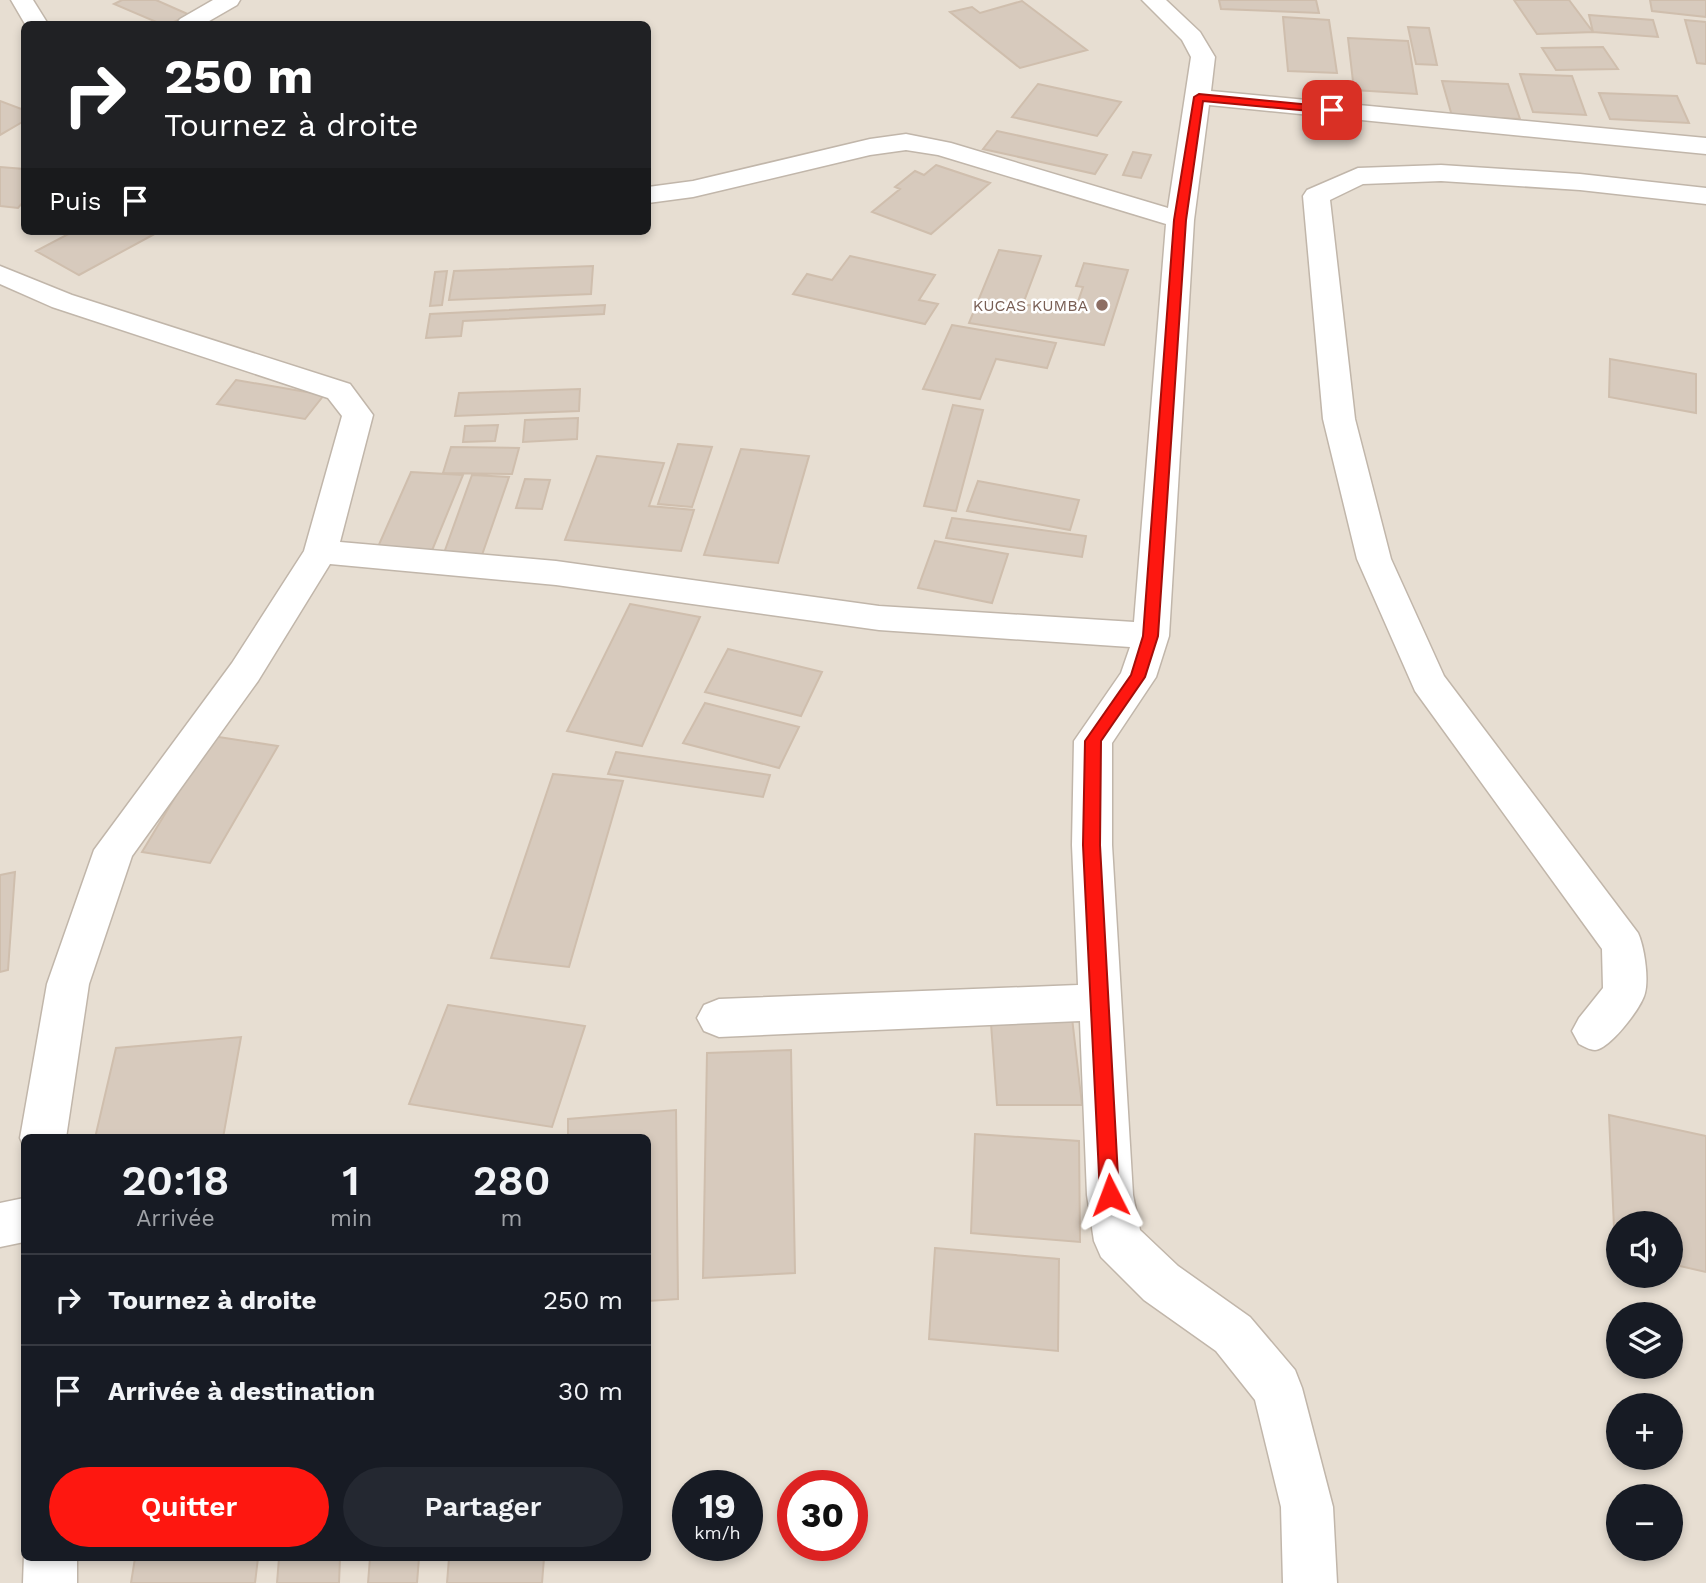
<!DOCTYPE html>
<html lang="fr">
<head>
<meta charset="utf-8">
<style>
	body { margin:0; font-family:"Work Sans",sans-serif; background:#242831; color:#f1f3f6; height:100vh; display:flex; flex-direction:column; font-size:26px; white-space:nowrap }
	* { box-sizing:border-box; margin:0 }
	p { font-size:23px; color:#9ea1a6 }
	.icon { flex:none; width:38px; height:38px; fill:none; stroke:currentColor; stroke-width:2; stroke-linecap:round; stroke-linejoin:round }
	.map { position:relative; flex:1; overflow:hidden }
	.details { position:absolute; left:21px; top:1134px; width:630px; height:427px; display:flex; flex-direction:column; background:#171b24; border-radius:10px; box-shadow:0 4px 10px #0003 }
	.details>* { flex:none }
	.guide { position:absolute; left:21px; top:21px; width:630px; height:214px; border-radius:10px; box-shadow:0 4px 10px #0003; background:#202124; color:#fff; overflow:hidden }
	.buttons { position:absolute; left:1606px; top:1211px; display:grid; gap:14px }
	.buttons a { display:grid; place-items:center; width:77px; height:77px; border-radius:50%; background:#171b24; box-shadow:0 4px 10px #0003; font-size:35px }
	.speed { position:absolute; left:672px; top:1470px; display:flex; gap:14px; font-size:35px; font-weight:700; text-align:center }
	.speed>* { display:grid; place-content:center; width:91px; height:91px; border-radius:50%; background:#171b24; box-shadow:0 4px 10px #0003; line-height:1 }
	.speed small { font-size:18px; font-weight:400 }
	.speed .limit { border:10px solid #d22; background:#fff; color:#111 }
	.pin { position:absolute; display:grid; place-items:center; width:60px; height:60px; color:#fff; margin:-30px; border-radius:14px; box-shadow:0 4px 10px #0006 }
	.me { position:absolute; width:77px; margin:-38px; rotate:357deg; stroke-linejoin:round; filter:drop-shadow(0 0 5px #0008) }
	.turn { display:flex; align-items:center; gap:24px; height:147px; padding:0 28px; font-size:32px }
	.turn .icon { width:91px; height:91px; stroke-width:2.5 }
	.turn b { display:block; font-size:49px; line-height:60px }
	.then { display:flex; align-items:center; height:66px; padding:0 28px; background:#0003; gap:14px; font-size:26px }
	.eta { display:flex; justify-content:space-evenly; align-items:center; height:119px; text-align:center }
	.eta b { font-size:42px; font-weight:600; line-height:49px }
	.action { display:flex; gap:14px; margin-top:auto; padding:14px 28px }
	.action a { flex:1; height:80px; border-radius:42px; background:#fe1710; color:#fff; font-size:28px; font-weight:600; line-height:80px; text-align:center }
	.action a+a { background:#242831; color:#f1f3f6 }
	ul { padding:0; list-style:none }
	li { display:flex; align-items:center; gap:21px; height:91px; padding:0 28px; border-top:2px solid #363941 }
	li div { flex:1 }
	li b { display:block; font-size:26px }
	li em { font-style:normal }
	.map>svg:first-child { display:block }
</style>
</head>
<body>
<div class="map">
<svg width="1706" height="1583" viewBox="0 0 1706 1583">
	<rect width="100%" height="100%" fill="#f3ede4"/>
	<path fill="#e7ded2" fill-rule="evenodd" d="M0,0H1706V1583H0ZM24,24H648V231H24ZM24,1138H648V1558H24ZM1619,1223H1671V1276H1619ZM1619,1314H1671V1367H1619ZM1619,1405H1671V1458H1619ZM688,1486H747V1545H688ZM793,1486H852V1545H793ZM1619,1496H1671V1549H1619Z"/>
	<path fill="#d7cabd" stroke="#cfbead" stroke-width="2" d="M122,0H156L190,15L169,24H161L114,4Z
		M1219,0H1316L1319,13L1221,9Z
		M1514,0H1569L1593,32L1537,34Z
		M1650,0H1706V17L1652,11Z
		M1022,1L1087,50L1020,68L950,12L972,7L980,13Z
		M1589,15L1653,20L1658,37L1593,32Z
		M1283,17L1329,20L1337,73L1288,71Z
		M1685,20L1706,22V64L1697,63Z
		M1408,27L1429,28L1437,65L1416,64Z
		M1348,38L1408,41L1417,94L1354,90Z
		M1603,47L1618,69L1556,70L1542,48Z
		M1520,74L1572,76L1586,115L1533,112Z
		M1442,81L1508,84L1520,119L1452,116Z
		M1038,84L1121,102L1097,136L1012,117Z
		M1599,93L1677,96L1689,123L1610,119Z
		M0,101L24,110V121L0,135Z
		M997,131L1107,155L1095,174L983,149Z
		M1133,152L1151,155L1141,178L1123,175Z
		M936,165L990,183L931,234L872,212L900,189L895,187L915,171L924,175Z
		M0,167L24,169V201L18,208L0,206Z
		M74,231H160L79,275L36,251Z
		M999,250L1041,256L1023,304L1074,313L1083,287L1076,286L1084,263L1128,270L1104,345L969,323Z
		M850,256L935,275L919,300L938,304L925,324L793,294L807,274L832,280Z
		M593,266L591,294L449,300L454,271Z
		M447,271L442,305L430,306L435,272Z
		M605,305L604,314L463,321L461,336L426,338L430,314Z
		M952,325L1056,343L1047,368L996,359L980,399L923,389Z
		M1610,359L1696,374V413L1609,397Z
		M236,380L324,395L305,419L217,404Z
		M580,389L579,411L455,416L459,393Z
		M953,405L983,410L956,511L924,506Z
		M578,418L577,439L523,442L525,420Z
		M498,425L495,441L463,442L465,426Z
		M678,444L712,447L692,507L658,504Z
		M451,447L519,448L512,474L443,473Z
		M741,449L809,456L778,563L704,555Z
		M597,456L664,463L649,506L694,510L681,551L565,540Z
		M411,472L463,475L431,553L377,549Z
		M472,475L509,477L482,555L444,553Z
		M525,479L550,480L542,509L516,508Z
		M978,481L1079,500L1070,530L967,511Z
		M952,518L1086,536L1082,557L946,538Z
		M935,541L1008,554L992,603L918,588Z
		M630,604L700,617L642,746L567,731Z
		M728,649L822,672L801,716L705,692Z
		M705,703L799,727L779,768L683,743Z
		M212,736L278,746L210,863L142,852Z
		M616,752L770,775L763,797L608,774Z
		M553,774L623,781L569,967L491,958Z
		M15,872L8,970L0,972V875Z
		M448,1005L585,1026L552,1127L409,1104Z
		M1071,1009L1082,1105H997L990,1010Z
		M241,1037L223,1138H95L116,1048Z
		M791,1050L795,1273L703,1278L707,1053Z
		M676,1110L678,1299L648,1301V1138H568V1119Z
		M1609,1115L1706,1136V1272L1671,1264V1223H1619V1251L1615,1250Z
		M975,1134L1079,1141L1080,1242L971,1233Z
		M935,1248L1059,1259L1058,1351L929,1339Z
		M135,1558H258L255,1583H131Z
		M279,1558H340L339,1583H277Z
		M370,1558H419L417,1583H368Z
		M449,1558H544L542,1583H447Z"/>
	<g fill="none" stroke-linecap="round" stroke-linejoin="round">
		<defs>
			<path id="minor" d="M11,0H33L48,24H25Z
				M213,0H240L237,5L204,24H176L180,19Z
				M1142,0H1166L1200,32L1215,57L1211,91L1706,138V154L1209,105L1194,220L1169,636L1156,677L1112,743V845L1133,1195L1140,1230L1178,1266L1250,1317L1295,1370L1302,1388L1333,1507L1337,1583H1283L1281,1507L1255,1400L1216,1351L1144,1300L1101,1257L1094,1241L1087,1195L1080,1021L719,1037L704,1031L697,1018L704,1005L719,999L1078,985L1072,845L1074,741L1121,673L1130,647L879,630L556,585L330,564L258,681L132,856L89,984L66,1138H24V1147L20,1138L47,984L94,850L232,663L304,551L342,416L328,398L52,307L0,284V266L72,295L350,384L373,415L340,542L556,561L879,606L1134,622L1166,224L938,155L906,150L870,155L693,197L648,203V187L693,181L870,139L906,134L951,143L1168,208L1191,57L1182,40Z
				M1441,165L1580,174L1706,188V204L1580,190L1441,181L1363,184L1330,200L1355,419L1391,559L1444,676L1638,933C1644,946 1649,977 1645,993C1642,1007 1610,1049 1595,1050C1590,1050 1583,1046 1579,1044L1572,1031L1579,1018L1603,988L1602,949L1415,691L1357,559L1323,419L1303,196L1307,190L1358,168Z
				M24,1198V1242L0,1247V1203Z
				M24,1555V1558H77V1583H23Z"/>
		</defs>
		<use href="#minor" stroke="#c1b6aa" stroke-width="3"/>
		<use href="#minor" fill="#fff" fill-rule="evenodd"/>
	</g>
	<path fill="#fe1710" stroke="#a50f0a" stroke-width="2" d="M1199,94L1332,107L1337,110L1332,113L1203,101L1186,220L1158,636L1145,677L1101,741L1100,845L1119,1195L1116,1201L1110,1204L1103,1201L1100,1195L1083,845L1085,741L1131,675L1143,636L1174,220L1194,97Z"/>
	<circle fill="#8d6e63" stroke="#fff" stroke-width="2.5" cx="1102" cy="305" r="7"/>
	<g text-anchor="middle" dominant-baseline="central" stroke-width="5" stroke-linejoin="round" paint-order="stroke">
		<g font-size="16" fill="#785e54" stroke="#fff" text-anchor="end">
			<text x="1088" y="305">KUCAS KUMBA</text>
		</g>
	</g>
</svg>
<div class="buttons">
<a><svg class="icon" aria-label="sound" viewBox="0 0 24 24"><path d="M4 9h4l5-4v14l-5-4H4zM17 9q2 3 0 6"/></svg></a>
<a><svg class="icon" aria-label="layers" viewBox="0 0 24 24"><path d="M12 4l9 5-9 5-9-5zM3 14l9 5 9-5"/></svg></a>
<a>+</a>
<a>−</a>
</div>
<div class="speed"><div>19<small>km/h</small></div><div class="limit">30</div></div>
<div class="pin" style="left:1332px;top:110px;background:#d93025"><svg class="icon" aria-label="arrive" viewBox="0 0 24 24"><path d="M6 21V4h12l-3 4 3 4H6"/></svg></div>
<svg class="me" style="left:1110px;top:1195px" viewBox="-20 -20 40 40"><path d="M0-17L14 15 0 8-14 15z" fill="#fe1710" stroke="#fff" stroke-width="4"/></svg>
<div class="guide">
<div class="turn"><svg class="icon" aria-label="right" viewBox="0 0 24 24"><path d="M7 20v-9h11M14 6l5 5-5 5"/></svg><div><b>250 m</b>Tournez à droite</div></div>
<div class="then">Puis<svg class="icon" aria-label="arrive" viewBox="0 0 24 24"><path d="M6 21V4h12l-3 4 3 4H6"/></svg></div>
</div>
<section class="details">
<div class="eta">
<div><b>20:18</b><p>Arrivée</p></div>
<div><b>1</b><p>min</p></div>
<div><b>280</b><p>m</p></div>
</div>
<ul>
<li><svg class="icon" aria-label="right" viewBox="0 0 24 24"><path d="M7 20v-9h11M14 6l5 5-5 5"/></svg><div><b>Tournez à droite</b></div><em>250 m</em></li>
<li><svg class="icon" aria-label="arrive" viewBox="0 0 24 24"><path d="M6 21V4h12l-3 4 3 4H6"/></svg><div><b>Arrivée à destination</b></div><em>30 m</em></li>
</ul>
<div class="action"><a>Quitter</a><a>Partager</a></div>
</section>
</div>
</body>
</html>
